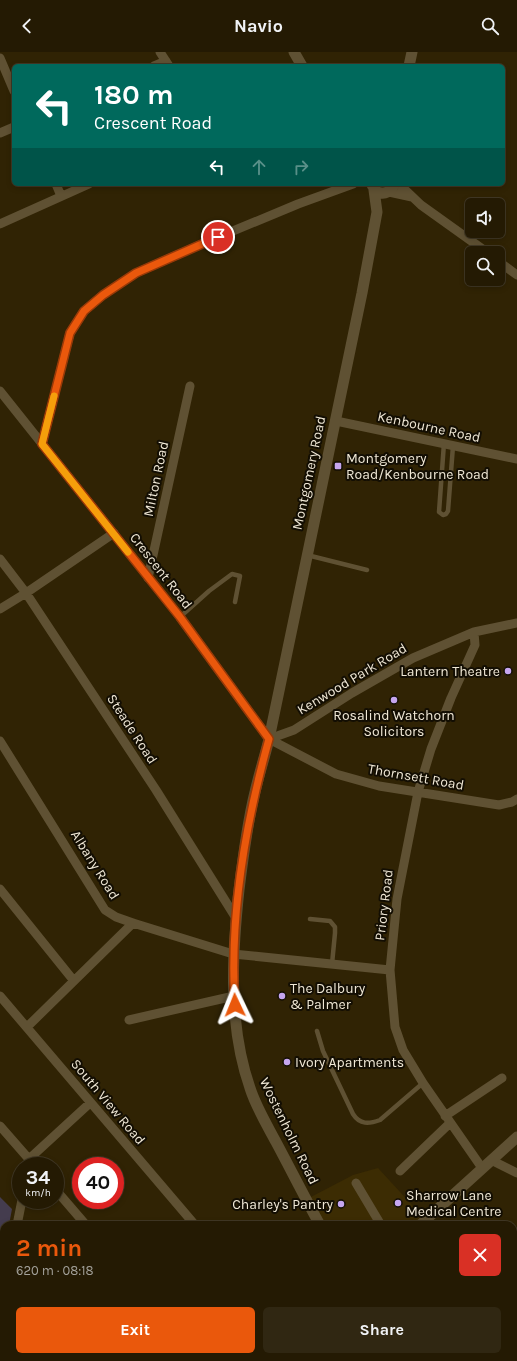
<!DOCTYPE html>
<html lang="en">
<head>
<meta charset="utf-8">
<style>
	body { margin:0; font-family:Karla,sans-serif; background:#302712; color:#f1f3f6; height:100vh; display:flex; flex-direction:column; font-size:15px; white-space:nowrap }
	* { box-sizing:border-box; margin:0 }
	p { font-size:13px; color:#a3a19a }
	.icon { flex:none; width:22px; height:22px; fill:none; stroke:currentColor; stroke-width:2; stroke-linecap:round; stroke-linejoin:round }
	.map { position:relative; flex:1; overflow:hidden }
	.side { position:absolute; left:0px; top:1169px; width:517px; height:140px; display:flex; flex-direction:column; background:#241a03; border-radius:12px 12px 0 0; box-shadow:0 2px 6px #0003,0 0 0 1px #413825 }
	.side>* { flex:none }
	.guide { position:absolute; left:12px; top:12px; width:493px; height:122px; border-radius:6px; box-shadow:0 2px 6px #0003,0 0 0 1px #413825; background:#00695c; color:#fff; overflow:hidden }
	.controls { position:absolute; left:465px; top:146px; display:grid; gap:8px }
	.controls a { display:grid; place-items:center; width:40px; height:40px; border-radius:6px; background:#241a03; box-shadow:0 2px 6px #0003,0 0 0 1px #413825; font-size:20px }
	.speed { position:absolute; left:12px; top:1105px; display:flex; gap:8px; font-size:20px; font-weight:700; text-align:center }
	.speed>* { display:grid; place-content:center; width:52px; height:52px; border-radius:50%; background:#241a03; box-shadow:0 2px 6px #0003,0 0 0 1px #413825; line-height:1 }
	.speed small { font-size:10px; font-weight:400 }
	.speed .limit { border:6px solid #d22; background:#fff; color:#111 }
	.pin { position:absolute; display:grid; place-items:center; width:34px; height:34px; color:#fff; margin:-17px; border:2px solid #fff; border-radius:50%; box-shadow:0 1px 4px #0007 }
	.me { position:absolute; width:44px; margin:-22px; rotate:358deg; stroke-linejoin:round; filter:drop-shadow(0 0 3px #0008) }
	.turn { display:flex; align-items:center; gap:14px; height:84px; padding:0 16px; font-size:18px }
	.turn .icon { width:52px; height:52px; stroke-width:2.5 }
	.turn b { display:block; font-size:28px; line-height:34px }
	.lanes { display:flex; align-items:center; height:38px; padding:0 16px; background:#0003; justify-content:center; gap:20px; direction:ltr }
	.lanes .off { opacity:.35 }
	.round { display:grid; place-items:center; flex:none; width:42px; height:42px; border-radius:6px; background:#302712 }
	.headline { display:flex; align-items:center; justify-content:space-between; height:68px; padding:0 16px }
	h1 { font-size:24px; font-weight:700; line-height:30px; color:#ea580c }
	.primary-button { display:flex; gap:8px; margin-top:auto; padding:8px 16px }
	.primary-button a { flex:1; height:46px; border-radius:6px; background:#ea580c; color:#fff; font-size:16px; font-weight:700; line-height:46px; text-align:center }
	.primary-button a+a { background:#302712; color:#f1f3f6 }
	header { display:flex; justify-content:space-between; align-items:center; height:52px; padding:0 16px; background:#241a03; font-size:18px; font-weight:700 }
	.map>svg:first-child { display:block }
</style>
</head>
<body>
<header><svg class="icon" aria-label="back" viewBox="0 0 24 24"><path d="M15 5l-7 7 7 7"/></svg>Navio<svg class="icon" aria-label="search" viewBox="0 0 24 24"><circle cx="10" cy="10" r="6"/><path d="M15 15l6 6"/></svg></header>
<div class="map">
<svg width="517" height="1309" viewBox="0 0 517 1309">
	<rect width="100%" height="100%" fill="#302304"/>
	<path fill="#3c2c03" d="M378,1116L423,1165L413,1173H325L309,1146L353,1123Z
		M0,1213L4,1218V1282L0,1302Z"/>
	<path fill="#443c4e" d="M0,1145L12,1157L9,1173H4V1188L1,1190H0Z
		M350,1305H408L415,1309H346Z"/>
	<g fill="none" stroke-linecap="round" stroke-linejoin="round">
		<path stroke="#5f5133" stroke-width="4.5" d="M444,391L439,460L443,463L446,462L448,459L453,394
			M307,503L367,518
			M180,565L209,539L232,522L240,524L235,550
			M310,867L330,869L335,875V881L332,912
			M317,979L323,999L353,1062C360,1073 369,1072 380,1068L423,1031
			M219,1309L222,1307L221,1305"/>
		<path stroke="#5f5133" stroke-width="9" d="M160,0L169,14
			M0,6L14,39
			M154,14L166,9
			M0,81L14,75
			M56,132L61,144
			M399,132L421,153L488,201
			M389,140L412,145
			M0,172L89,132
			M498,209L517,223
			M0,339L180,565L269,687L336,722L379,734L499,753L512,750L517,747
			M336,369L517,407
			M42,392L70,281L84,259L103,243L136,221L204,191L298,152L353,132
			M0,507L26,541L156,738L236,866
			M148,526L190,334
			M0,557L26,541L114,481
			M474,580L475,593L451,646L431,697L418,740L397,847L390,918L395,975L403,998L423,1031L482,1116
			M269,687L294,678L352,641L413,606L474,580L517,571
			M0,689L105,858L116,865L133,871L233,902L390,918
			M0,837L74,929
			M0,944L195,1173
			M129,968L234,944
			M27,975L133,871
			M445,1064L502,1026
			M0,1074L35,1114
			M491,1108L517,1121
			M28,1114L29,1107L90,1051
			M400,1119L450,1071
			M356,1131L381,1173
			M55,1137L86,1173
			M17,1173L22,1148
			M0,1199L4,1204
			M513,1215L517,1208
			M513,1227L517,1229
			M200,1305L203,1309"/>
		<path stroke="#5f5133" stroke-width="11" d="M294,0L302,14
			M409,14L412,0
			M372,133L377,140C385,143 391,140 394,132
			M320,1173C305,1146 291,1118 276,1090C267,1073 256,1055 250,1036C228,973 232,903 239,838C243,805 247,772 255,740C259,722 265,704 269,687L362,241L377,160L374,138
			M420,1173L517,1085
			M483,1305L490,1309
			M288,1309L291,1305"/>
	</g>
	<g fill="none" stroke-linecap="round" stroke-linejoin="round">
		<defs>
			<path id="route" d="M218,185L136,221L103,243L84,259L70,281L42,392L180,565L269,687C245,773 229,863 235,953"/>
		</defs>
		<use href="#route" stroke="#983908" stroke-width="10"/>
		<use href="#route" stroke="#ea580c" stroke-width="7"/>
		<path stroke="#f59e0b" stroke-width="7" d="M54,344L42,392L128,500"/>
	</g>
	<g fill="#c6a6f0" stroke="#130e03" stroke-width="1.5">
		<rect x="334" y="410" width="8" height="8" rx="2"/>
		<circle cx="508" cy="619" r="4"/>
		<circle cx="394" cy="648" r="4"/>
		<circle cx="282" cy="944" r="4"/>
		<circle cx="287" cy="1010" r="4"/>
		<circle cx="398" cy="1151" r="4"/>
		<circle cx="341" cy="1152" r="4"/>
	</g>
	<g text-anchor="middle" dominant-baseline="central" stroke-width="4" stroke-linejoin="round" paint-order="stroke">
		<g font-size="14" fill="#f0e8d6" stroke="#130e03">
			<text transform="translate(429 375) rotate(12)">Kenbourne Road</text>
			<text transform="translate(309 421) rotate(-78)">Montgomery Road</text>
			<text transform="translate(156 427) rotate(-78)">Milton Road</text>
			<text transform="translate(161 519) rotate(52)">Crescent Road</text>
			<text transform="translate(352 627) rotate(-31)">Kenwood Park Road</text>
			<text transform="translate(132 677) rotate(57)">Steade Road</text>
			<text transform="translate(416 725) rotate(10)">Thornsett Road</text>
			<text transform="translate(95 813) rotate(58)">Albany Road</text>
			<text transform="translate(384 853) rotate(-83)">Priory Road</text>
			<text transform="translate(108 1050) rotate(50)">South View Road</text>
			<text transform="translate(289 1079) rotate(64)">Wostenholm Road</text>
		</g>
		<g font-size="14" fill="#f0e8d6" stroke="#130e03" text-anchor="start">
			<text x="346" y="406">Montgomery<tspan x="346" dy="16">Road/Kenbourne Road</tspan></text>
			<text x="500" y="619" text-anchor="end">Lantern Theatre</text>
			<text x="394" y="663" text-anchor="middle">Rosalind Watchorn<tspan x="394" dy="16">Solicitors</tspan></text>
			<text x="290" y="936">The Dalbury<tspan x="290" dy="16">&amp; Palmer</tspan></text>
			<text x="295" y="1010">Ivory Apartments</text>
			<text x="406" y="1143">Sharrow Lane<tspan x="406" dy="16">Medical Centre</tspan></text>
			<text x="333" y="1152" text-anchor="end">Charley's Pantry</text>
		</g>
	</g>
</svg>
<div class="controls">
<a><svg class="icon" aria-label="sound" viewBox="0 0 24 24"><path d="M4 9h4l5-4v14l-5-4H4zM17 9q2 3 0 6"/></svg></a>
<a><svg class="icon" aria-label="search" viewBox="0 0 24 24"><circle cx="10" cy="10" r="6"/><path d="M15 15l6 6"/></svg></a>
</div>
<div class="speed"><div>34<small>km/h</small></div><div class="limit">40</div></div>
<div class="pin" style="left:218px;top:185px;background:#d93025"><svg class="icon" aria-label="arrive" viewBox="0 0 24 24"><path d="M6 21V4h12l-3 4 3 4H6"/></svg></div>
<svg class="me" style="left:235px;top:953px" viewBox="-20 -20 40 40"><path d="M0-17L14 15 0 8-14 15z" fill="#ea580c" stroke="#fff" stroke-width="4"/></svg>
<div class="guide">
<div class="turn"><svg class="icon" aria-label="left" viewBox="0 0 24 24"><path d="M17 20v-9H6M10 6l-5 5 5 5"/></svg><div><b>180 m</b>Crescent Road</div></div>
<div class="lanes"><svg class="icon" aria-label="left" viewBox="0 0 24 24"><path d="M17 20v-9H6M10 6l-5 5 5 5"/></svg><svg class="icon off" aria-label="ahead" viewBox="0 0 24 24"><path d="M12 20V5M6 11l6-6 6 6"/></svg><svg class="icon off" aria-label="right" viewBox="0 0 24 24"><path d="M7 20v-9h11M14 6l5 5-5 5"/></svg></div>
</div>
<section class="side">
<div class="headline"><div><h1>2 min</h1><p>620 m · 08:18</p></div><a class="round" style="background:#d93025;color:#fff"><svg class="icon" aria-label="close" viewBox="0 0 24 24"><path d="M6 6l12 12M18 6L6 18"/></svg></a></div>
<div class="primary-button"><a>Exit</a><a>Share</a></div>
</section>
</div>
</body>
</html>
